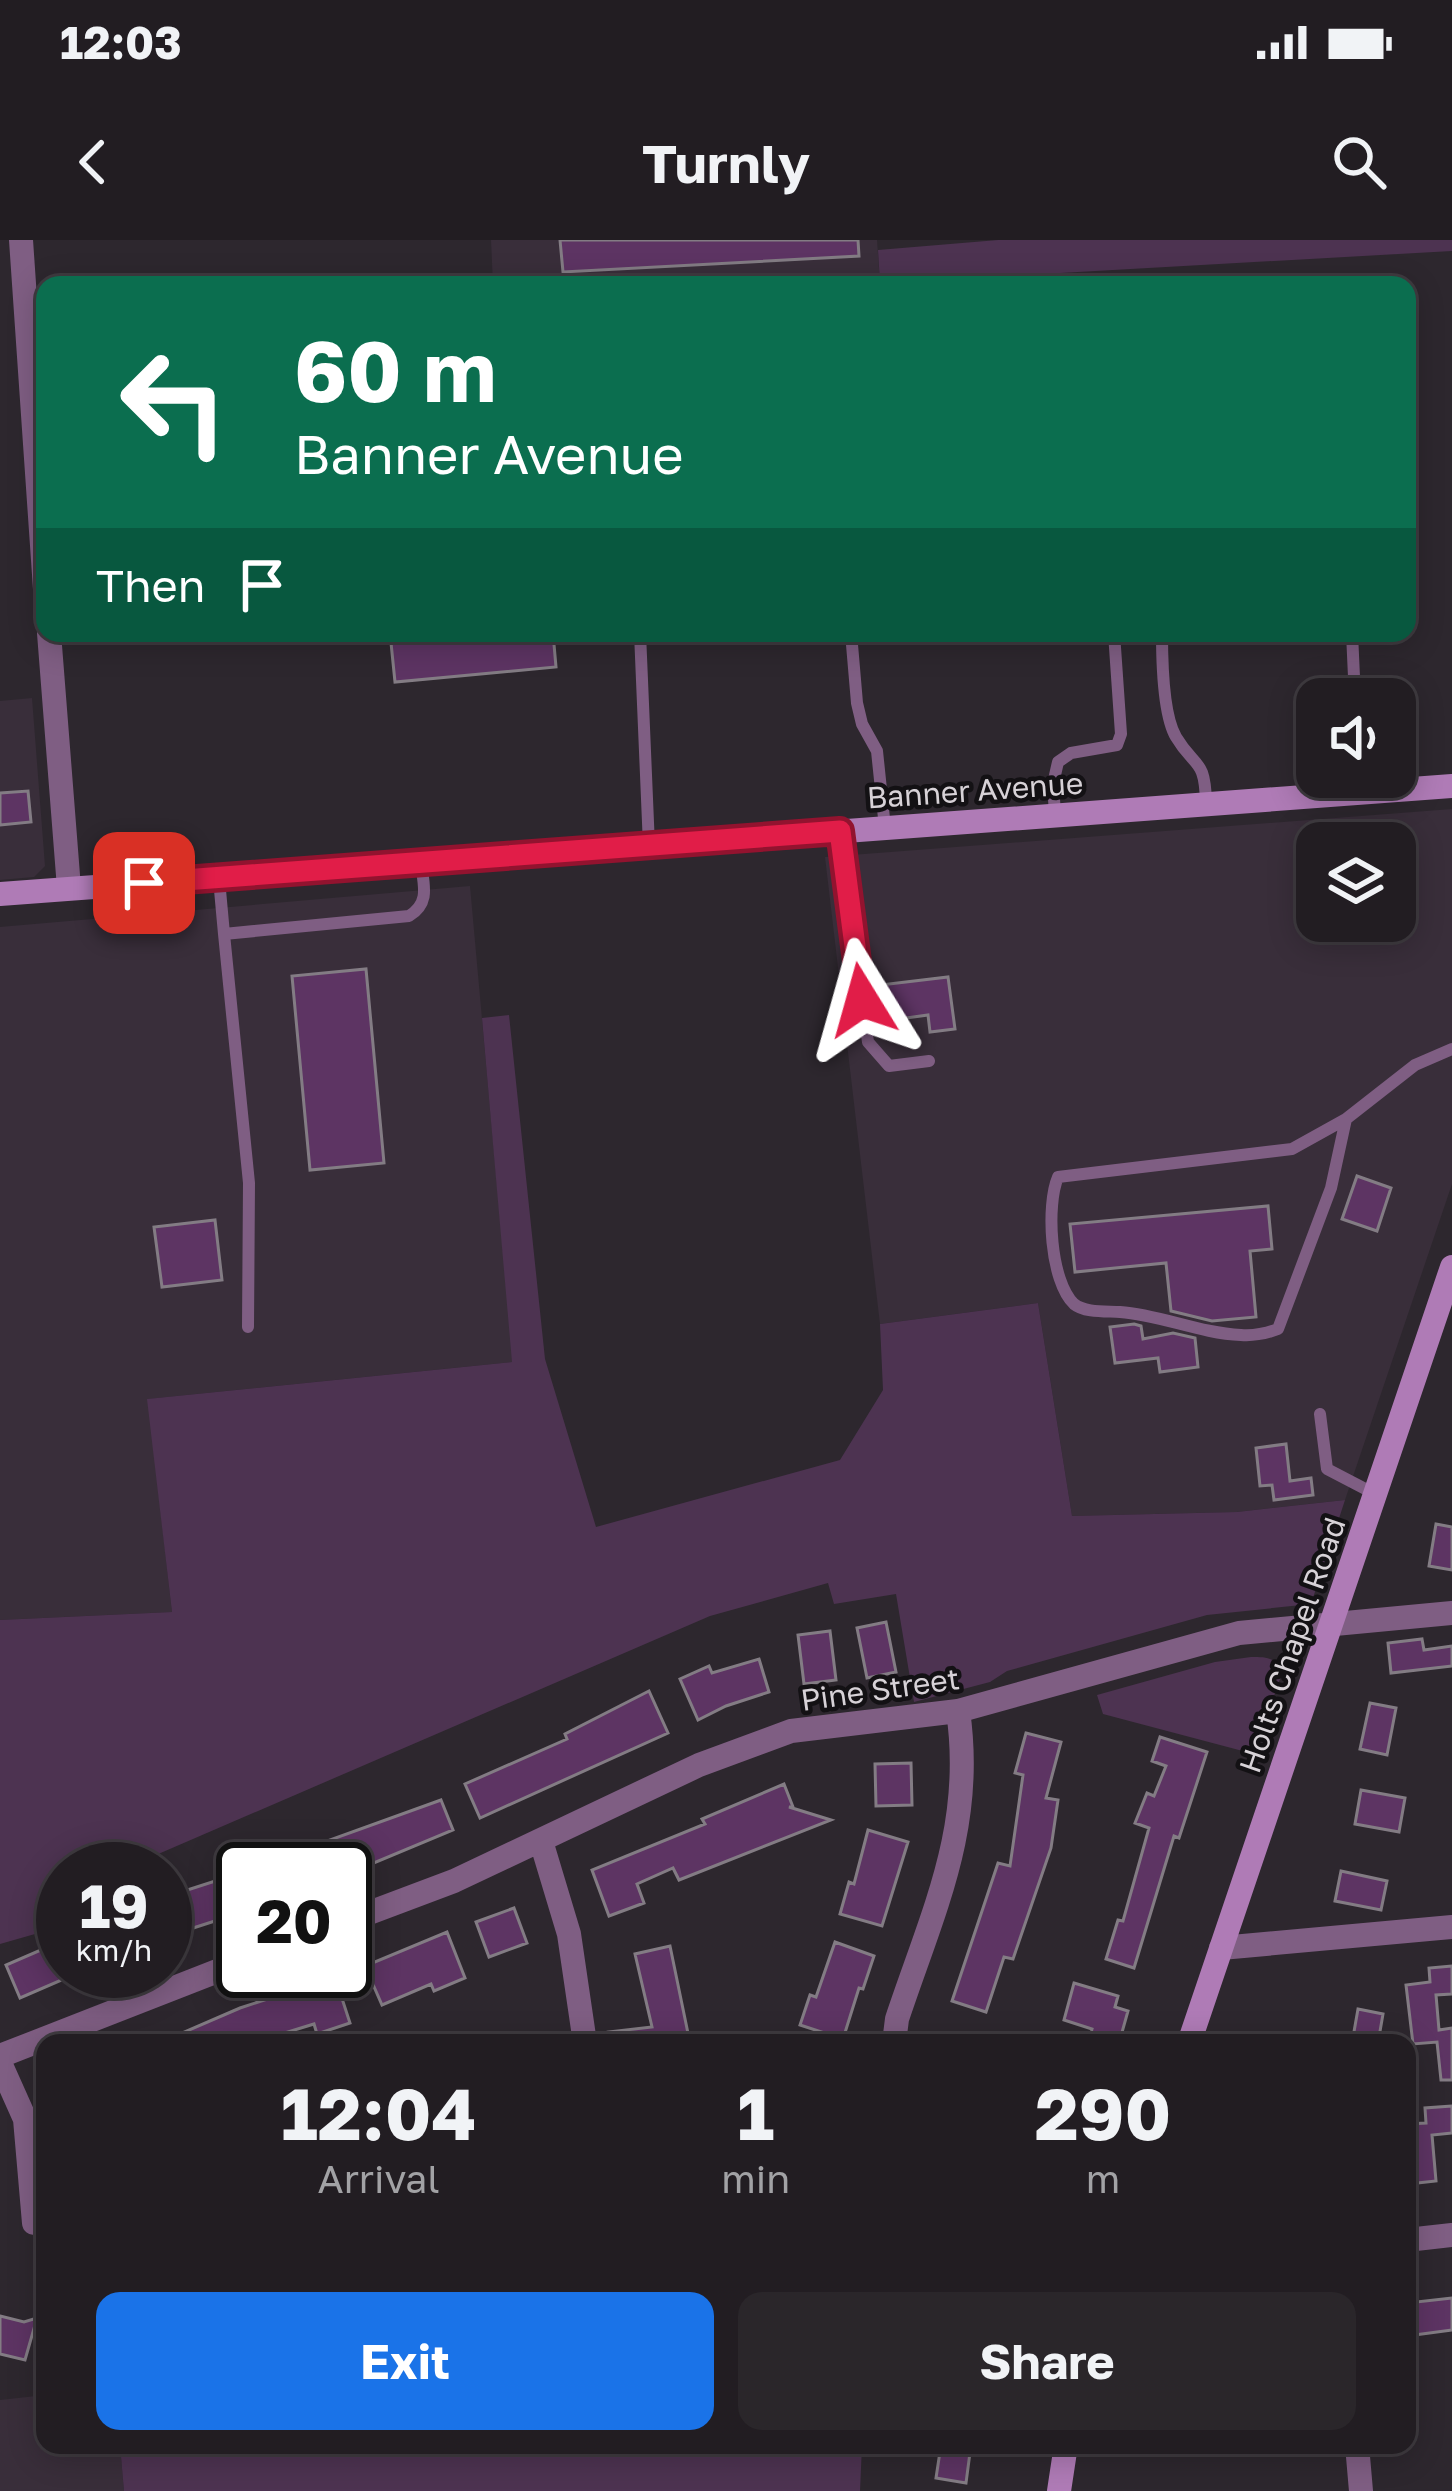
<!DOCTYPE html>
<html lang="en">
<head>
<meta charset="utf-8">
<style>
	body { margin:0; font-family:"Golos Text",sans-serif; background:#2a262a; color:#f1f3f6; height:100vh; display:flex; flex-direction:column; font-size:45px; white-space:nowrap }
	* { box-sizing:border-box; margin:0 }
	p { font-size:39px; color:#a2a2a5 }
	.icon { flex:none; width:66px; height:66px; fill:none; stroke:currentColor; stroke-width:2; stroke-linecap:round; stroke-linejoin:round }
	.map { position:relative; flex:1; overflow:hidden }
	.drawer { position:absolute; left:36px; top:1794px; width:1380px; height:420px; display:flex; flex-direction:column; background:#221d22; border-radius:24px; box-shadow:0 6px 30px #0003,0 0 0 3px #3f3b40 }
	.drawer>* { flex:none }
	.banner { position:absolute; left:36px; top:36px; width:1380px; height:366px; border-radius:24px; box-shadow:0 6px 30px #0003,0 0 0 3px #3f3b40; background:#0b6e4f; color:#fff; overflow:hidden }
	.tools { position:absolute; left:1296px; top:438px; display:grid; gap:24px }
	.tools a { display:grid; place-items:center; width:120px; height:120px; border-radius:24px; background:#221d22; box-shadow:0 6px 30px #0003,0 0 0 3px #3f3b40; font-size:60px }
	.speed { position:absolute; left:36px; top:1602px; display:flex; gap:24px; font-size:60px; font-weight:700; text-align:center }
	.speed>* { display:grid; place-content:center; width:156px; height:156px; border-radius:50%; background:#221d22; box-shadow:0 6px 30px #0003,0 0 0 3px #3f3b40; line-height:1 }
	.speed small { font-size:30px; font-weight:400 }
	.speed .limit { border:6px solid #111; border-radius:18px; background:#fff; color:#111 }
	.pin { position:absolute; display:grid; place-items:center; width:102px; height:102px; color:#fff; margin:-51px; border-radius:24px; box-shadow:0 6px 18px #0006 }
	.me { position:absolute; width:132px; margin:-66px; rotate:352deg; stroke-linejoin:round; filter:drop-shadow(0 0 9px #0008) }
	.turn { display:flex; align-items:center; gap:42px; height:252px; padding:0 60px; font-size:54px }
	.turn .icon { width:156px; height:156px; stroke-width:2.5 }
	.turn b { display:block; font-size:84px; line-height:102px }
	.then { display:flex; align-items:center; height:114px; padding:0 60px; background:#0003; gap:24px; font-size:45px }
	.eta { display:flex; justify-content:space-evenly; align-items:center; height:204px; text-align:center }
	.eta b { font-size:72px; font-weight:700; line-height:84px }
	.button { display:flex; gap:24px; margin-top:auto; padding:24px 60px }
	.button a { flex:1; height:138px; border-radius:24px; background:#1a73e8; color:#fff; font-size:48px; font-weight:700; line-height:138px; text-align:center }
	.button a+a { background:#2a262a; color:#f1f3f6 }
	.status { display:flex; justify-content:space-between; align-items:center; height:84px; padding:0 60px; background:#221d22; direction:ltr }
	.status svg { height:33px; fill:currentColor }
	header { display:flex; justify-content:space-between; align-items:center; height:156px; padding:0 60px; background:#221d22; font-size:54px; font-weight:700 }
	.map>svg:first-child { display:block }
</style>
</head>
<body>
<div class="status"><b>12:03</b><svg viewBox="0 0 49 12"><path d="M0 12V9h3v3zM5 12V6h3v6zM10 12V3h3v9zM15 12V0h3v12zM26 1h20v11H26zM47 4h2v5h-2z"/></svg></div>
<header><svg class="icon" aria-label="back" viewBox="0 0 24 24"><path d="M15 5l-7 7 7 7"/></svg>Turnly<svg class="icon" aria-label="search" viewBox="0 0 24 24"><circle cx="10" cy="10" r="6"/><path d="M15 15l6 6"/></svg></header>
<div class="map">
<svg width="1452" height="2251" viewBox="0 0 1452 2251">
	<rect width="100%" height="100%" fill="#2d272e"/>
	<path fill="#392e3a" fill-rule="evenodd" d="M491,0H877L880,43L493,45Z
		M32,458L45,626L34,637L0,640V461Z
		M1452,569V944L1345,1260L1237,1272L1072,1276L1038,1063L880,1084L825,617ZM1317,603H1395V681H1317Z
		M470,646L513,1122L148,1159L172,1372L0,1380V687Z
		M45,2155V2205H120L124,2251H0V2160Z"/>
	<path fill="#4d3351" d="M998,0H1452V11L880,43L878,10Z
		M509,775L545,1119L596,1287L840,1220L883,1150L880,1084L1038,1063L1072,1276L1237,1272L1345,1260L1311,1364L1207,1375L1007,1431L990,1442L914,1462L896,1354L834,1364L828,1343L710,1376L149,1618V1629H63V1686L0,1704V1380L172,1372L147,1159L512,1122L482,778Z
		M1251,1417C1267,1417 1276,1417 1282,1433L1254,1514L1103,1474L1097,1455L1215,1422Z
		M120,2205H862L860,2251H124Z"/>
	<path fill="#5d3463" stroke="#837c84" stroke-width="3" d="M560,0H858L859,16L563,32Z
		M390,393H553L556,427L395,442Z
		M28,551L31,582L0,585V553Z
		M366,729L384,923L310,930L292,736Z
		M948,737L955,789L930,792L928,775L877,782L872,746Z
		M1357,936L1391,948L1377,991L1342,979Z
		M1268,966L1272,1009L1250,1011L1256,1077L1212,1081L1171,1071L1166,1023L1075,1032L1070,984Z
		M215,980L222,1040L162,1047L154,987Z
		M1134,1084L1141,1086L1143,1099L1173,1093L1195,1098L1198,1127L1160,1132L1158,1118L1115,1123L1110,1087Z
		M1286,1204L1290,1241L1311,1238L1313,1255L1274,1260L1272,1245L1260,1246L1256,1208Z
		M1436,1284L1452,1287V1330L1429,1326Z
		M886,1382L896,1432L867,1438L857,1388Z
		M830,1391L836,1440L804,1444L798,1395Z
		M1422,1399L1424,1410L1452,1406V1426L1391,1433L1388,1403Z
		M759,1419L769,1452L726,1466L698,1480L680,1439L709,1426L712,1433Z
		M649,1451L668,1493L480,1578L465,1544L567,1499L565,1494Z
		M1370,1463L1396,1468L1387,1515L1360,1509Z
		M1026,1493L1061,1502L1046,1558L1058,1560L1051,1608L1013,1719L1004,1717L986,1772L952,1761L998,1623L1010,1626L1023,1535L1015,1533Z
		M1160,1497L1207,1512L1179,1598L1174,1596L1134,1728L1106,1719L1118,1680L1123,1681L1149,1588L1135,1583L1147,1553L1154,1556L1166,1526L1152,1521Z
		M911,1523L912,1565L876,1566L875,1524Z
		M784,1544L793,1567H789L831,1580L679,1640L673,1628L637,1644L644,1663L609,1676L592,1630L705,1584L702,1579Z
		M1361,1550L1405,1558L1399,1592L1355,1584Z
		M441,1560L453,1590L345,1635V1629H323L313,1606Z
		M868,1590L908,1602L882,1686L840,1674L849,1642L854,1644Z
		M303,1604L308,1619L298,1623L300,1629H240Z
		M1341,1631L1387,1641L1381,1670L1335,1661Z
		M243,1632V1672L190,1689L178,1653Z
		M514,1668L527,1703L489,1717L476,1682Z
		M447,1692L465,1738L434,1751L431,1744L382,1765L365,1726Z
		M835,1702L874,1716L863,1749L859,1748L843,1799L800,1785L810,1755L816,1757Z
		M50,1706L64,1739L20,1758L6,1725Z
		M670,1706L690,1803H608V1792L652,1787L635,1714Z
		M1452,1726V1754L1436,1755L1439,1790L1452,1788V1840H1441L1437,1802L1413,1804L1406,1745L1430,1742L1429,1728Z
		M335,1737L350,1783L317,1794L314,1784L252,1803H159L240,1768Z
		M1074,1743L1118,1756L1115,1767L1128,1771L1119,1803H1088L1092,1789L1064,1780Z
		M1358,1769L1383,1774L1378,1803H1352Z
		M1452,1866V1893L1432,1895L1436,1941L1408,1944L1407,1884L1426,1883L1425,1868Z
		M1452,2058V2090L1407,2096V2063Z
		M0,2076L24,2082L37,2078L25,2120L0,2114Z
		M941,2205H971L966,2243L936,2238Z"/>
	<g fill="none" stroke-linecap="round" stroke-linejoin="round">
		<path stroke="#7f5e83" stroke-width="12" d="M640,393L649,606
			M851,393L857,463L862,484L877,511L885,588
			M1162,393C1162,418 1163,475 1176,497C1195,529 1205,517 1206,563
			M1352,393L1355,459
			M1055,574L1053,544L1058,522L1071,513L1117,505L1121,494L1114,393
			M840,592L868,802L889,826L929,821
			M219,639L224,694L409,676C430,663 424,646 421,624
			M224,694L249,943L248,1087
			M1346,879L1331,948L1278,1089C1265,1094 1255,1096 1241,1095C1199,1093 1161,1075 1120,1072C1107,1071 1085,1073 1074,1064C1050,1041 1046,965 1058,937L1292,909L1346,879L1415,825L1452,809
			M1320,1174L1327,1229L1375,1254"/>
		<path stroke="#7f5e83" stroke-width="24" d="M21,0L45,349
			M49,393L69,648
			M541,1601L569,1694L585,1803
			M345,1682L454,1641L699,1525L791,1491L958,1471L1239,1393L1452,1373
			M1221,1708L1452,1687
			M894,1803L897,1779C933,1671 975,1587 958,1471
			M0,1816L243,1721
			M0,1823L25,1879L34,1983
			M1407,2000L1452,1995
			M1357,2205L1361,2251"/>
		<path stroke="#af7bb6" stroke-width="24" d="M0,654L1452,546
			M1189,1803L1452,1027
			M1059,2251L1066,2205"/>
	</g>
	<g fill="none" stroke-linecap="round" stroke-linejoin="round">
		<defs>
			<path id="route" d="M144,643L840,591L862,760"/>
		</defs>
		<use href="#route" stroke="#92132f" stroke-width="30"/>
		<use href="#route" stroke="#e11d48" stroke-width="21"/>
	</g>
	<g text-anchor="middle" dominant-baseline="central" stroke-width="9" stroke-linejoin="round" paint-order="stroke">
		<g font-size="30" fill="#d7d2d7" stroke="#131114">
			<text transform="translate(975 550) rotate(-4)">Banner Avenue</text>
			<text transform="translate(1292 1405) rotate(-71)">Holts Chapel Road</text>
			<text transform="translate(880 1449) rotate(-8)">Pine Street</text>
		</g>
	</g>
</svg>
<div class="tools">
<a><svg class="icon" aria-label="sound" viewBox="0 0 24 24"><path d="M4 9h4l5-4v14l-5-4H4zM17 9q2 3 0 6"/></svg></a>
<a><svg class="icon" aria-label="layers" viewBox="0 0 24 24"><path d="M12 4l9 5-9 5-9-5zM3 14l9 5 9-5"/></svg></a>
</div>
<div class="speed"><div>19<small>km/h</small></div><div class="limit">20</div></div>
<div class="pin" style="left:144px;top:643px;background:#d93025"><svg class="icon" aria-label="arrive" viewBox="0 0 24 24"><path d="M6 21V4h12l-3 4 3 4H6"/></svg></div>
<svg class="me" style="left:862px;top:760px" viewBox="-20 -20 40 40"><path d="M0-17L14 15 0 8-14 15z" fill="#e11d48" stroke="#fff" stroke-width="4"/></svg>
<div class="banner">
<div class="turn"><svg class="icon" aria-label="left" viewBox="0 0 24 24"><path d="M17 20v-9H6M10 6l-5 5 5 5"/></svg><div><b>60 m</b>Banner Avenue</div></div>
<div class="then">Then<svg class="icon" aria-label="arrive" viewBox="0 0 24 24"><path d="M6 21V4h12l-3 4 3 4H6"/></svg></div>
</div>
<section class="drawer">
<div class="eta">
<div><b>12:04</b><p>Arrival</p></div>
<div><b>1</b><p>min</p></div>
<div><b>290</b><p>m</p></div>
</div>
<div class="button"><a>Exit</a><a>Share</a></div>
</section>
</div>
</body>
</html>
